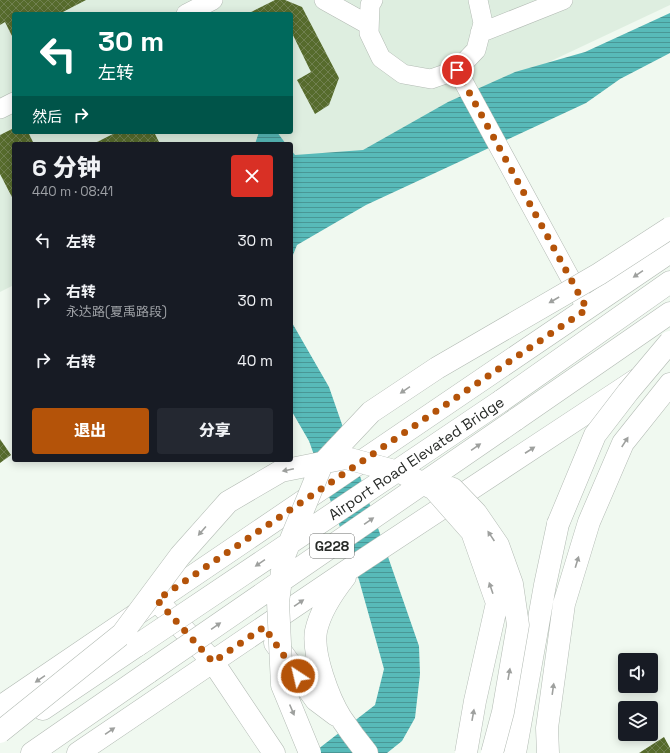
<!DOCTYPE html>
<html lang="zh">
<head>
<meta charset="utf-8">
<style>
	body { margin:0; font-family:"Space Grotesk","Noto Sans SC",sans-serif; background:#242831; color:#f1f3f6; height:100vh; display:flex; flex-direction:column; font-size:15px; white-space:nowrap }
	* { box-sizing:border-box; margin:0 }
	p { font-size:13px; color:#9ea1a6 }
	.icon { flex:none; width:22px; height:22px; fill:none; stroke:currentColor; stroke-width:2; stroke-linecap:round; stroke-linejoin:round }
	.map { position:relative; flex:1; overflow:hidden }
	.details { position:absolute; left:12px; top:142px; width:281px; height:320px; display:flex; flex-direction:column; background:#171b24; border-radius:4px; box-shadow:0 2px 10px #0003 }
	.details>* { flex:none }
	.banner { position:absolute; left:12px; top:12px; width:281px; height:122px; border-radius:4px; box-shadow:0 2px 10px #0003; background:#00695c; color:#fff; overflow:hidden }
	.fabs { position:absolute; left:618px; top:653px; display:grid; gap:8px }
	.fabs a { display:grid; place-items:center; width:40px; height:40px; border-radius:4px; background:#171b24; box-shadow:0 2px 10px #0003; font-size:20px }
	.pin { position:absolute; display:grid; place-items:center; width:34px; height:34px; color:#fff; margin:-17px; border:2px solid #fff; border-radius:50%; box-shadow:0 1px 4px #0007 }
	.me { position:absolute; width:44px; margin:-22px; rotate:325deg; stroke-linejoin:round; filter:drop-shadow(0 0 3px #0008) }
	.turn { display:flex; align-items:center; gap:14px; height:84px; padding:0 20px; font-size:18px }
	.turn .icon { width:52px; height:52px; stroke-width:2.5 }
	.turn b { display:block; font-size:28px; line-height:34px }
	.then { display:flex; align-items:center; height:38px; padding:0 20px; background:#0003; gap:8px; font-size:15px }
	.round { display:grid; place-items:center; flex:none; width:42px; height:42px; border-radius:4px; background:#242831 }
	.head { display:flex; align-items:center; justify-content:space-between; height:68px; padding:0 20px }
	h1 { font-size:24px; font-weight:800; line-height:30px }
	.primary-button { display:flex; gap:8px; margin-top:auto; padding:8px 20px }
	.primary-button a { flex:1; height:46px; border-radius:4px; background:#b45309; color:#fff; font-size:16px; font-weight:800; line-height:46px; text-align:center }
	.primary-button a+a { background:#242831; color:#f1f3f6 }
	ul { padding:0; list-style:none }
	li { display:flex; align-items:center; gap:12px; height:60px; padding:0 20px }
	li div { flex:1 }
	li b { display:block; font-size:15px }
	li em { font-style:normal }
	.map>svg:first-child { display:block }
</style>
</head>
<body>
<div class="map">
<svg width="670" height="753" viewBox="0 0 670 753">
	<defs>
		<pattern id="water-rules" width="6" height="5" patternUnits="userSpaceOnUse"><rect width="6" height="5" fill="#58bab9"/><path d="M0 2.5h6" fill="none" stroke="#499796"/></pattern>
		<pattern id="building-cross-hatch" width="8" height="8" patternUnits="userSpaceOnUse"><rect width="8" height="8" fill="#566b2c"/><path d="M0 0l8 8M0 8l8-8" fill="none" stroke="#708050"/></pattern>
	</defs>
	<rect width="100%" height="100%" fill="#f0f9f0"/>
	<path fill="#deeee0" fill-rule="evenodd" d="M0,0H670V5L451,108L365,156L291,164V144H14V285L0,292ZM14,14H291V132H14Z"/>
	<path fill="url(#water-rules)" d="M670,13V53L620,79L586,103L366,205L297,245L291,260V150L295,155L363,150L448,102L515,72L585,52Z
		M259,132H277L286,144H255Z
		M291,321L329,387L419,646L420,674L415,718L402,741L387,753H313L375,705L384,669L359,580L309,441L291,410Z"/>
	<path fill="url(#building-cross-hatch)" d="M0,0H86L59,14H14V37L13,38L5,22L0,25Z
		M275,0H285L302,7L339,78L329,105L315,114L297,80L311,72L291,31V14H247Z
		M14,128V132H28L34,144H14V201L0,174V135Z
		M117,132H154L160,144H93Z
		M0,439L11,455L0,463Z
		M664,737L670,748V753H639Z"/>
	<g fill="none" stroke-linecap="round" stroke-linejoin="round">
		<defs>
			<path id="minor" d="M324,0L367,24
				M373,0L370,5L369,33L381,58L403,74L431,79L457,70L476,50L483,23L478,0
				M186,14L213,0
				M480,33L563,0
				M457,70L587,309
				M0,109L14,102"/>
			<path id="major" d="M345,577C334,591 320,612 316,631C312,654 329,699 341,718C349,730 358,742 367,753
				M163,607L213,662L274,753
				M275,643L316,700L336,715
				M0,707L670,252
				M78,753L354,566L636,380"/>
			<path id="highway" d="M501,401L670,282
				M515,420L670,313
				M43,709L138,645
				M32,753L149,672
				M515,753L545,585L558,524
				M548,753L547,728L564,604L589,522L623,443L670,384"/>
		</defs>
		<use href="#minor" stroke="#b3bbb4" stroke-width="20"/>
		<use href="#major" stroke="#b3bbb4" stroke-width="23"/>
		<use href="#highway" stroke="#b3bbb4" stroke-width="23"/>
		<use href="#minor" stroke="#fff" stroke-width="19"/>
		<use href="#major" stroke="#fff" stroke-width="22"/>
		<use href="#highway" stroke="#fff" stroke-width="22"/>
		<defs>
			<path id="highway-bridge" d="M450,488L453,489L476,513L498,545L512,584L518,625L503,712L492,753
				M558,524L595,435L628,392L670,342
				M138,645L501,401
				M149,672L515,420
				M0,732L122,634L180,556L228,502L281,471L346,458L402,473L434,489L472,532L497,603L475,701L466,753
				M310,753L282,685L278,602L284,556L322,464L371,412L437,368L599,274L670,228"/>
		</defs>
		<use href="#highway-bridge" stroke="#b3bbb4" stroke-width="23" stroke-linecap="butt"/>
		<use href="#highway-bridge" stroke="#fff" stroke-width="22"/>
	</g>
	<defs><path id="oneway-solid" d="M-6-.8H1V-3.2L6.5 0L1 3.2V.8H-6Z"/></defs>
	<g fill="#9ea09e">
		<use href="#oneway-solid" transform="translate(638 274) rotate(146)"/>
		<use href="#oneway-solid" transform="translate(554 300) rotate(150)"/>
		<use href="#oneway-solid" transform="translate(405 390) rotate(146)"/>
		<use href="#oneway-solid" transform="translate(625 442) rotate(-57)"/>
		<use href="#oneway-solid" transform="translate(476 447) rotate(-35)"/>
		<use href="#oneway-solid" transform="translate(530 450) rotate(-33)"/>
		<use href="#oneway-solid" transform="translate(288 470) rotate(168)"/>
		<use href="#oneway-solid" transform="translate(369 521) rotate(-35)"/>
		<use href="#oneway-solid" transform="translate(202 531) rotate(131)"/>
		<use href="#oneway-solid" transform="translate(491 536) rotate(-124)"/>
		<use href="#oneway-solid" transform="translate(577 562) rotate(-73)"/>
		<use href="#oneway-solid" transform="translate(260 563) rotate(146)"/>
		<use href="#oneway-solid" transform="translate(491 588) rotate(-109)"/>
		<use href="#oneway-solid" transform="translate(299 603) rotate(-34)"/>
		<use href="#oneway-solid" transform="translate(216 626) rotate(-35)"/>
		<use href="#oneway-solid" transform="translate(509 674) rotate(-80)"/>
		<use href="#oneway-solid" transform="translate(40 679) rotate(146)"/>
		<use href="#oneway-solid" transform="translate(553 689) rotate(-82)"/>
		<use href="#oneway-solid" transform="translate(292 710) rotate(67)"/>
		<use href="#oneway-solid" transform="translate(473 715) rotate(-80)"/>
		<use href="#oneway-solid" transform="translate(110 731) rotate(-34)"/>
	</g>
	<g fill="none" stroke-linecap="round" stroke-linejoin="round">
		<path stroke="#b45309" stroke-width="7" stroke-dasharray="0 12.6" d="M298,676L264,627L213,662L157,600L587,309L457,70"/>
	</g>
	<g text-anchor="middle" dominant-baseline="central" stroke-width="4" stroke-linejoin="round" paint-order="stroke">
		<rect fill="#fff" stroke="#686b68" stroke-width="1" x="310" y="534" width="44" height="24" rx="3"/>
		<g font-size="14" font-weight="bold" fill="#282b28">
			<text x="332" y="546">G228</text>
		</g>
		<g font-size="15" fill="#282b28" stroke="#fff">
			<text transform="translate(416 458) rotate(-34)">Airport Road Elevated Bridge</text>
		</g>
	</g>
</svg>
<div class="fabs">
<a><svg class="icon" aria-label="sound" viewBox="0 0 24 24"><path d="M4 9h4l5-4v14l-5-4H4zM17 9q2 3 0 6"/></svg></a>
<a><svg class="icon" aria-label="layers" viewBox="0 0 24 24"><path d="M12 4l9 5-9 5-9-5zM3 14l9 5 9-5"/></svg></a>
</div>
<div class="pin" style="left:457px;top:70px;background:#d93025"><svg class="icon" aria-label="arrive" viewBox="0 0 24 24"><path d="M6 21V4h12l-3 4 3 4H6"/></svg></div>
<svg class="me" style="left:298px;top:676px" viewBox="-20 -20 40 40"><circle r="17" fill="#b45309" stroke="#fff" stroke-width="3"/><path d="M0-11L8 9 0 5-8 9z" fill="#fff"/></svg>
<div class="banner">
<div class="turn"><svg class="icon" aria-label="left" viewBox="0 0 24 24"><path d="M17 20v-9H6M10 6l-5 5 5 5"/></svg><div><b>30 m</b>左转</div></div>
<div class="then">然后<svg class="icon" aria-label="right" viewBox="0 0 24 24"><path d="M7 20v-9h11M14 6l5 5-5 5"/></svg></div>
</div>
<section class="details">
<div class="head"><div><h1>6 分钟</h1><p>440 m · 08:41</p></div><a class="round" style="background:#d93025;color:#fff"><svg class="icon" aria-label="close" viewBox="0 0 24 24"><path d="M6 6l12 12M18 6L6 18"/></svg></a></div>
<ul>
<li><svg class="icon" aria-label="left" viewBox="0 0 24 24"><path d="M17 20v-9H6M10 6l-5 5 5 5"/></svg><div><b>左转</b></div><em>30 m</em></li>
<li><svg class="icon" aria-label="right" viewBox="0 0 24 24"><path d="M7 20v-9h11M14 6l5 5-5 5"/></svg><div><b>右转</b><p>永达路(夏禹路段)</p></div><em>30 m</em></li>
<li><svg class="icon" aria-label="right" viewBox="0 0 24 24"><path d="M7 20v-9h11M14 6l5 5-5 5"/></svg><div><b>右转</b></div><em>40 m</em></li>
</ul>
<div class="primary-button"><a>退出</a><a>分享</a></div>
</section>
</div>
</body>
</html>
